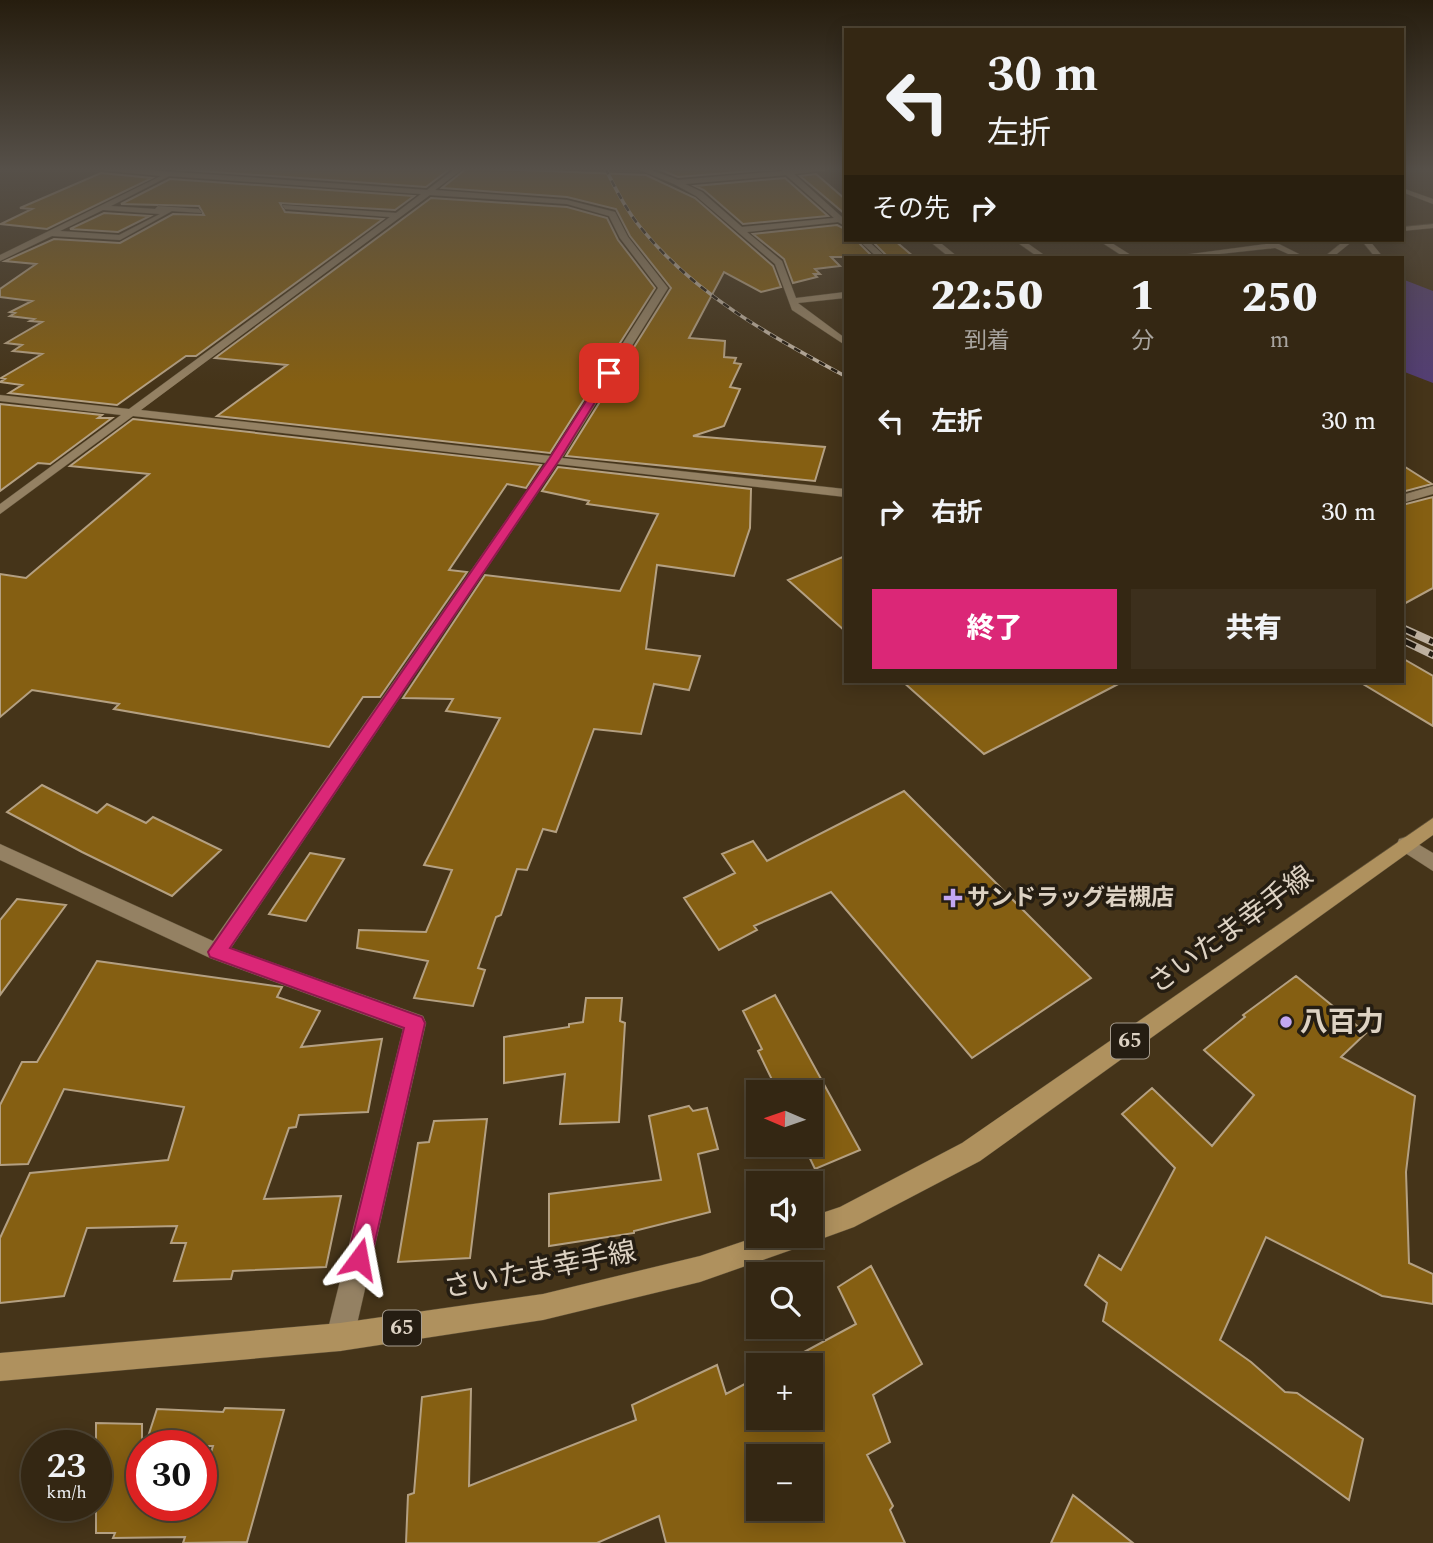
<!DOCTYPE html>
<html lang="ja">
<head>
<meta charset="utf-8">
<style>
	body { margin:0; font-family:Spectral,"Noto Sans JP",serif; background:#3c2f1c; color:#f1f3f6; height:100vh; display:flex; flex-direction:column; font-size:26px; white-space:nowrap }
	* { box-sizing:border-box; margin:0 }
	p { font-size:23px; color:#a9a5a0 }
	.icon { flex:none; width:38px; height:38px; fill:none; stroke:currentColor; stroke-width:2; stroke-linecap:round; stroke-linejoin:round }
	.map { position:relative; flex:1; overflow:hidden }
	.drawer { position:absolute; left:844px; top:256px; width:560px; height:427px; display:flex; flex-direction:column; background:#342713; border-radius:0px; box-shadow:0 4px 18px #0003,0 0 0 2px #4e4433 }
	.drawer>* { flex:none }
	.hud { position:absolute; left:844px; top:28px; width:560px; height:214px; border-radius:0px; box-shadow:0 4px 18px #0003,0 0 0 2px #4e4433; background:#342713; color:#f1f3f6; overflow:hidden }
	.needle { width:46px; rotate:272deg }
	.fabs { position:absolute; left:746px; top:1080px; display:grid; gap:14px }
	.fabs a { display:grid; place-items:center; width:77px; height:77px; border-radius:0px; background:#342713; box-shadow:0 4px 18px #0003,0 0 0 2px #4e4433; font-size:35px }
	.speed { position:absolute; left:21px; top:1430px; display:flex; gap:14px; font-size:35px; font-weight:700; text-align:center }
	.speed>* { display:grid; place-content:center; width:91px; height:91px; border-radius:50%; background:#342713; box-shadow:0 4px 18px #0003,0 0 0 2px #4e4433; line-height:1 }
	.speed small { font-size:18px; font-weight:400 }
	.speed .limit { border:10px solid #d22; background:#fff; color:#111 }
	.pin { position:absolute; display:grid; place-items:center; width:60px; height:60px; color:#fff; margin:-30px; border-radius:14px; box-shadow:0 4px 10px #0006 }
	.me { position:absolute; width:77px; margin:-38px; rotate:13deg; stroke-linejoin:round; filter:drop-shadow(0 0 5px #0008) }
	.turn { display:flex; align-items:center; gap:24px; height:147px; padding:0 28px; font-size:32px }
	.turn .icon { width:91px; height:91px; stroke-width:2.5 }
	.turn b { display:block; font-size:49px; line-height:60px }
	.then { display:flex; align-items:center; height:66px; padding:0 28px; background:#0003; gap:14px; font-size:26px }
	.eta { display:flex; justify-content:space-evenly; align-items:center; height:119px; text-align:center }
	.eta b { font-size:42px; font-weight:800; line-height:49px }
	.primary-button { display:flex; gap:14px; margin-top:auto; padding:14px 28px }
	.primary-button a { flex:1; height:80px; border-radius:0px; background:#db2777; color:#fff; font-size:28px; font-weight:800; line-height:80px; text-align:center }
	.primary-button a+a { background:#3c2f1c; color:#f1f3f6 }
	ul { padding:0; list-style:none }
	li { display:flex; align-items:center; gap:21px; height:91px; padding:0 28px }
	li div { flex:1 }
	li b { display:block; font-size:26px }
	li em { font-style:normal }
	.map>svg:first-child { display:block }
</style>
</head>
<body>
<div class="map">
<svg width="1433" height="1543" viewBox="0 0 1433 1543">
	<rect width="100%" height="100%" fill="#453419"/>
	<path fill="#533e73" d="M1402,279L1433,291V383L1402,371Z"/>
	<path fill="#855f12" stroke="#b4a082" stroke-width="2" fill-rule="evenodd" d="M157,168H451L426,187Z
		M467,168L646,175L695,198L773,266L781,287L761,292L724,272L689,338L725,341L724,357L736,358L734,363L741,364L730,387L740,389L724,426L693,436L825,447L815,481L566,456L671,288L630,236L616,209L567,197L442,188Z
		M656,168H778V169L678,177Z
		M101,173L152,178L47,229L1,224L32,209L20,208Z
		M816,174L845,199V214L800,176Z
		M785,178L828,216L743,224L704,190L695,186Z
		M170,179L414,196L395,210L280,203L285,212L383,219L196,356H186L117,405L9,393L22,385L0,382L5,379L1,378L42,354L13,351L22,345L6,343L42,322L30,321L34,319L10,316L15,313L10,312L32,301L0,297V289L36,264L5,261L54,239L120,243L173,214L204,215L199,206L121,204Z
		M431,198L567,207L607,218L618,240L655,288L550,453L217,416L287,365L215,358Z
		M104,213L150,216L118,232L70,229Z
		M837,225L845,229V240H856L873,257H831L840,266L815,269L820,274H814L817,277L793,283L784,259L753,234Z
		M871,240H894L914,257H888Z
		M0,404L102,415L98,418H112L50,464L38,463L0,491Z
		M133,419L142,420L541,465L526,488L507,484L449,570L467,572L380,697H363L329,747L114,709L119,704L32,690L0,717V574L26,578L149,474L70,466Z
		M1402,465L1432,484L1402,492Z
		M558,467L751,489L750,528L734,576L657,565L646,649L700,656L689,690L654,684L641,734L594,729L556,832L543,829L527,870L517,869L501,915L496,917L478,968L485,970L473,1006L414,998L428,961L357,948L359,930L426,932L452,870L424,865L500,718L446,711L453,699L403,698L485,575L620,591L658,514L587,504L589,501L542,491Z
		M1433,497V588L1402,605V505Z
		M845,556V631L788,580Z
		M1402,658L1433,676V726L1358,681H1402Z
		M902,681H1124L984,754Z
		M42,785L97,813L107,804L146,823L153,817L221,850L172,896L82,852L7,812Z
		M904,791L1091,978L972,1058L831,892L754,926L757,930L719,950L684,898L735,873L722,854L753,841L767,861Z
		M310,853L344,859L306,921L269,914Z
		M17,899L66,905L0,995V920Z
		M97,961L282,987L277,997L320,1011L301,1047L382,1039L368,1112L299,1115L296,1127L289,1128L264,1199L341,1196L326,1267L233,1271L231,1279L174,1281L186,1243H171L177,1226L87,1228L64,1296L0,1303V1238L30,1173L168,1160L184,1107L64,1089L28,1164L0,1165V1105L22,1062H37Z
		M1296,976L1366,1033L1341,1057L1415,1096L1406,1172L1409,1263L1433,1274V1304L1382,1296L1266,1237L1220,1340L1251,1362L1285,1392L1297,1393L1363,1439L1349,1500L1103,1321L1107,1303L1085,1285L1099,1255L1121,1270L1175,1168L1122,1114L1152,1088L1212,1146L1254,1095L1204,1050L1245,1017L1243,1015Z
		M775,995L860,1150L815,1169L803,1144H810V1092H778L758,1051L762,1049L743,1011Z
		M586,998H622L620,1021L625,1023L619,1122L560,1124L565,1074L504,1083V1037L569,1027V1024L583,1022Z
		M689,1106L693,1111L707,1108L718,1149L698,1154L710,1212L634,1231V1233L549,1246V1194L661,1180L649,1116Z
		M487,1119L470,1258L398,1262L418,1143L429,1142L434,1121Z
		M871,1266L922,1364L873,1395L890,1442L867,1455L893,1506L890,1510L905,1543H666L659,1516L597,1543H406L408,1495L414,1493L422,1397L471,1389L469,1486L636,1420L632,1405L717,1365L726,1394L758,1377V1418H810V1365H780L856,1324L838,1287ZM758,1456H810V1508H758Z
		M225,1408L284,1410L247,1542L183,1543L185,1537L113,1538L115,1533H96V1423L142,1424V1505H201V1483L213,1446H145L157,1409L223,1412Z
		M1073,1495L1133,1543H1051Z"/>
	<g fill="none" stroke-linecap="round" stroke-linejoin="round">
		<defs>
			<path id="minor" d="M81,168H117L427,190L456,168H464L435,190L567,200L615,212L628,237L668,288L562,458L845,489V497L557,464L231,948L423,1016L426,1023L354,1337L350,1347L340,1351L330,1347L326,1337L403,1029L210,958L0,860V844L213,941L546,463L133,416L0,514V504L121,415L0,401V395L129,409L390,217L285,209L282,205L396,213L421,194L169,176L111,206L155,209L158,206L199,209L202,213L172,211L120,240L52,236L0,261V255L161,176ZM430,195L567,204L609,216L620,238L658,288L551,456L141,410ZM103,210H104L160,214L119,235L60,231Z
				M635,168H645L678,180L782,171L780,168H844L794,174L842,217H845V226L838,222L747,232L782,261L796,298L845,292V298L798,303L845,338V345L792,310L775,264L696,196L674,184ZM786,175L834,218L742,227L702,192L685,184Z
				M1402,188L1433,199V204L1402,192Z
				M1433,224V228L1402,231V227Z
				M858,240H867L886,257H877Z
				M928,240H937L958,257H949Z
				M1014,240H1023L1047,257H1038Z
				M1098,240H1107L1134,257H1124Z
				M1261,240H1271L1305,257H1295L1275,248L1192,257H1168L1266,244Z
				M1345,240H1354L1333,257H1324Z
				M1361,240H1369L1383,257H1375Z
				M1433,486V494L1402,503V495Z
				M1406,837L1433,853V871L1399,849L1397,844L1399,839Z"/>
			<path id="major" d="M1433,818V835L980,1161L854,1227L810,1243L805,1241L803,1245L794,1249L700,1282L543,1320L340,1351L0,1381V1353L340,1323L543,1294L700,1256L759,1236H810V1217L840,1207L962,1143Z"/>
		</defs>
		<use href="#minor" stroke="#5d4f37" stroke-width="1"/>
		<use href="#major" stroke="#5d4f37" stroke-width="1"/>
		<use href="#minor" fill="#948163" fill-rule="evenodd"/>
		<use href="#major" fill="#af915e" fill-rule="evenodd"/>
		<defs>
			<path id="rail-far1" d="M605,168C616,189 626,210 641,228C694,294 772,337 845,376"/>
			<path id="rail" d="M1402,628L1433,642
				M1402,640L1433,655"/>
		</defs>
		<use href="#rail-far1" stroke="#beb1a0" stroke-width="3.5"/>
		<use href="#rail" stroke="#beb1a0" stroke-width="8"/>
		<use href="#rail-far1" stroke="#251d12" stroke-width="2.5" stroke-dasharray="7" stroke-linecap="butt"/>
		<use href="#rail" stroke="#251d12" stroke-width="5" stroke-dasharray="15" stroke-linecap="butt"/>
	</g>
	<linearGradient id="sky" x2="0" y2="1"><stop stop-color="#261d0e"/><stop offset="0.44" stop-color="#565049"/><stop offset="1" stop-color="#565049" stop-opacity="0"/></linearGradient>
	<rect width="1433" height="384" fill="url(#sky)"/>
	<path fill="#db2777" stroke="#8e194d" stroke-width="2" d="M609,370L613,373L560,459L230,948L422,1017L425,1023L371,1259L367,1267L359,1271L351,1267L347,1259L404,1028L210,957L208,952L549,459L604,373Z"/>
	<g fill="#c3a7f2" stroke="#251d12" stroke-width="2.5">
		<path d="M949.5 887.5h7v7h7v7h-7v7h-7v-7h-7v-7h7z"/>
		<circle cx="1286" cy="1022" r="7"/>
	</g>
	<g text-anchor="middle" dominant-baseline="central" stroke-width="7" stroke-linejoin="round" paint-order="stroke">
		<g fill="#251d12" stroke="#a69c8e" stroke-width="2">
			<rect x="1111" y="1023.5" width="38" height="35" rx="5"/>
			<rect x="383" y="1310.5" width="38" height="35" rx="5"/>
		</g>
		<g font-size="21" font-weight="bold" fill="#ddd2c3">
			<text x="1130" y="1041">65</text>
			<text x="402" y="1328">65</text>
		</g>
		<g font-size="23" font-weight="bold" fill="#ddd2c3" stroke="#251d12" text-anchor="start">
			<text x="967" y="898">サンドラッグ岩槻店</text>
		</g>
		<g font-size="28" fill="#ddd2c3" stroke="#251d12">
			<text transform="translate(1231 930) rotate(-36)">さいたま幸手線</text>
			<text transform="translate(540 1270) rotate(-11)">さいたま幸手線</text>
		</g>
		<g font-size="28" font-weight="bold" fill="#ddd2c3" stroke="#251d12" text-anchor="start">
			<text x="1300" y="1022">八百力</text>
		</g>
	</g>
</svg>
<div class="fabs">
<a><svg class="needle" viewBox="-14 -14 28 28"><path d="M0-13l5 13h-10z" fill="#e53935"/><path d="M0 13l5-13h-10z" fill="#a9a5a0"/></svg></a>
<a><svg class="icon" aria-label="sound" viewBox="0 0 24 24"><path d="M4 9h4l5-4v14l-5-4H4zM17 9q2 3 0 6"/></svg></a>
<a><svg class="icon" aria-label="search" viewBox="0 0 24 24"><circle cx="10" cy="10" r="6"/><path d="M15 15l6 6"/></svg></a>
<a>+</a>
<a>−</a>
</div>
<div class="speed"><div>23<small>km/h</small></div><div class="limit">30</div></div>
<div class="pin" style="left:609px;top:373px;background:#d93025"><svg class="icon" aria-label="arrive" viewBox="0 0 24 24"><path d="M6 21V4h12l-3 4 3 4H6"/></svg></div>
<svg class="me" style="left:359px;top:1259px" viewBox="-20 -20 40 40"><path d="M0-17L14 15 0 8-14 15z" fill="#db2777" stroke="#fff" stroke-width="4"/></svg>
<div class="hud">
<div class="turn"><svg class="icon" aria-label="left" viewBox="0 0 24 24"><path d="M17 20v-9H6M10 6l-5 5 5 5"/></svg><div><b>30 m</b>左折</div></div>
<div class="then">その先<svg class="icon" aria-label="right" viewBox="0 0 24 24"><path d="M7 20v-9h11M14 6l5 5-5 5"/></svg></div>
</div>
<section class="drawer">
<div class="eta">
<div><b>22:50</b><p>到着</p></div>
<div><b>1</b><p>分</p></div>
<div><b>250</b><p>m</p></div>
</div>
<ul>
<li><svg class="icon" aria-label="left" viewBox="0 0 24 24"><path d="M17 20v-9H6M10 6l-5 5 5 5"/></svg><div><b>左折</b></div><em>30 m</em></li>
<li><svg class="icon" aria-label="right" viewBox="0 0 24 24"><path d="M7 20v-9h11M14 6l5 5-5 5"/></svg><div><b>右折</b></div><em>30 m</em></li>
</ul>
<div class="primary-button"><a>終了</a><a>共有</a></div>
</section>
</div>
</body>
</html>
